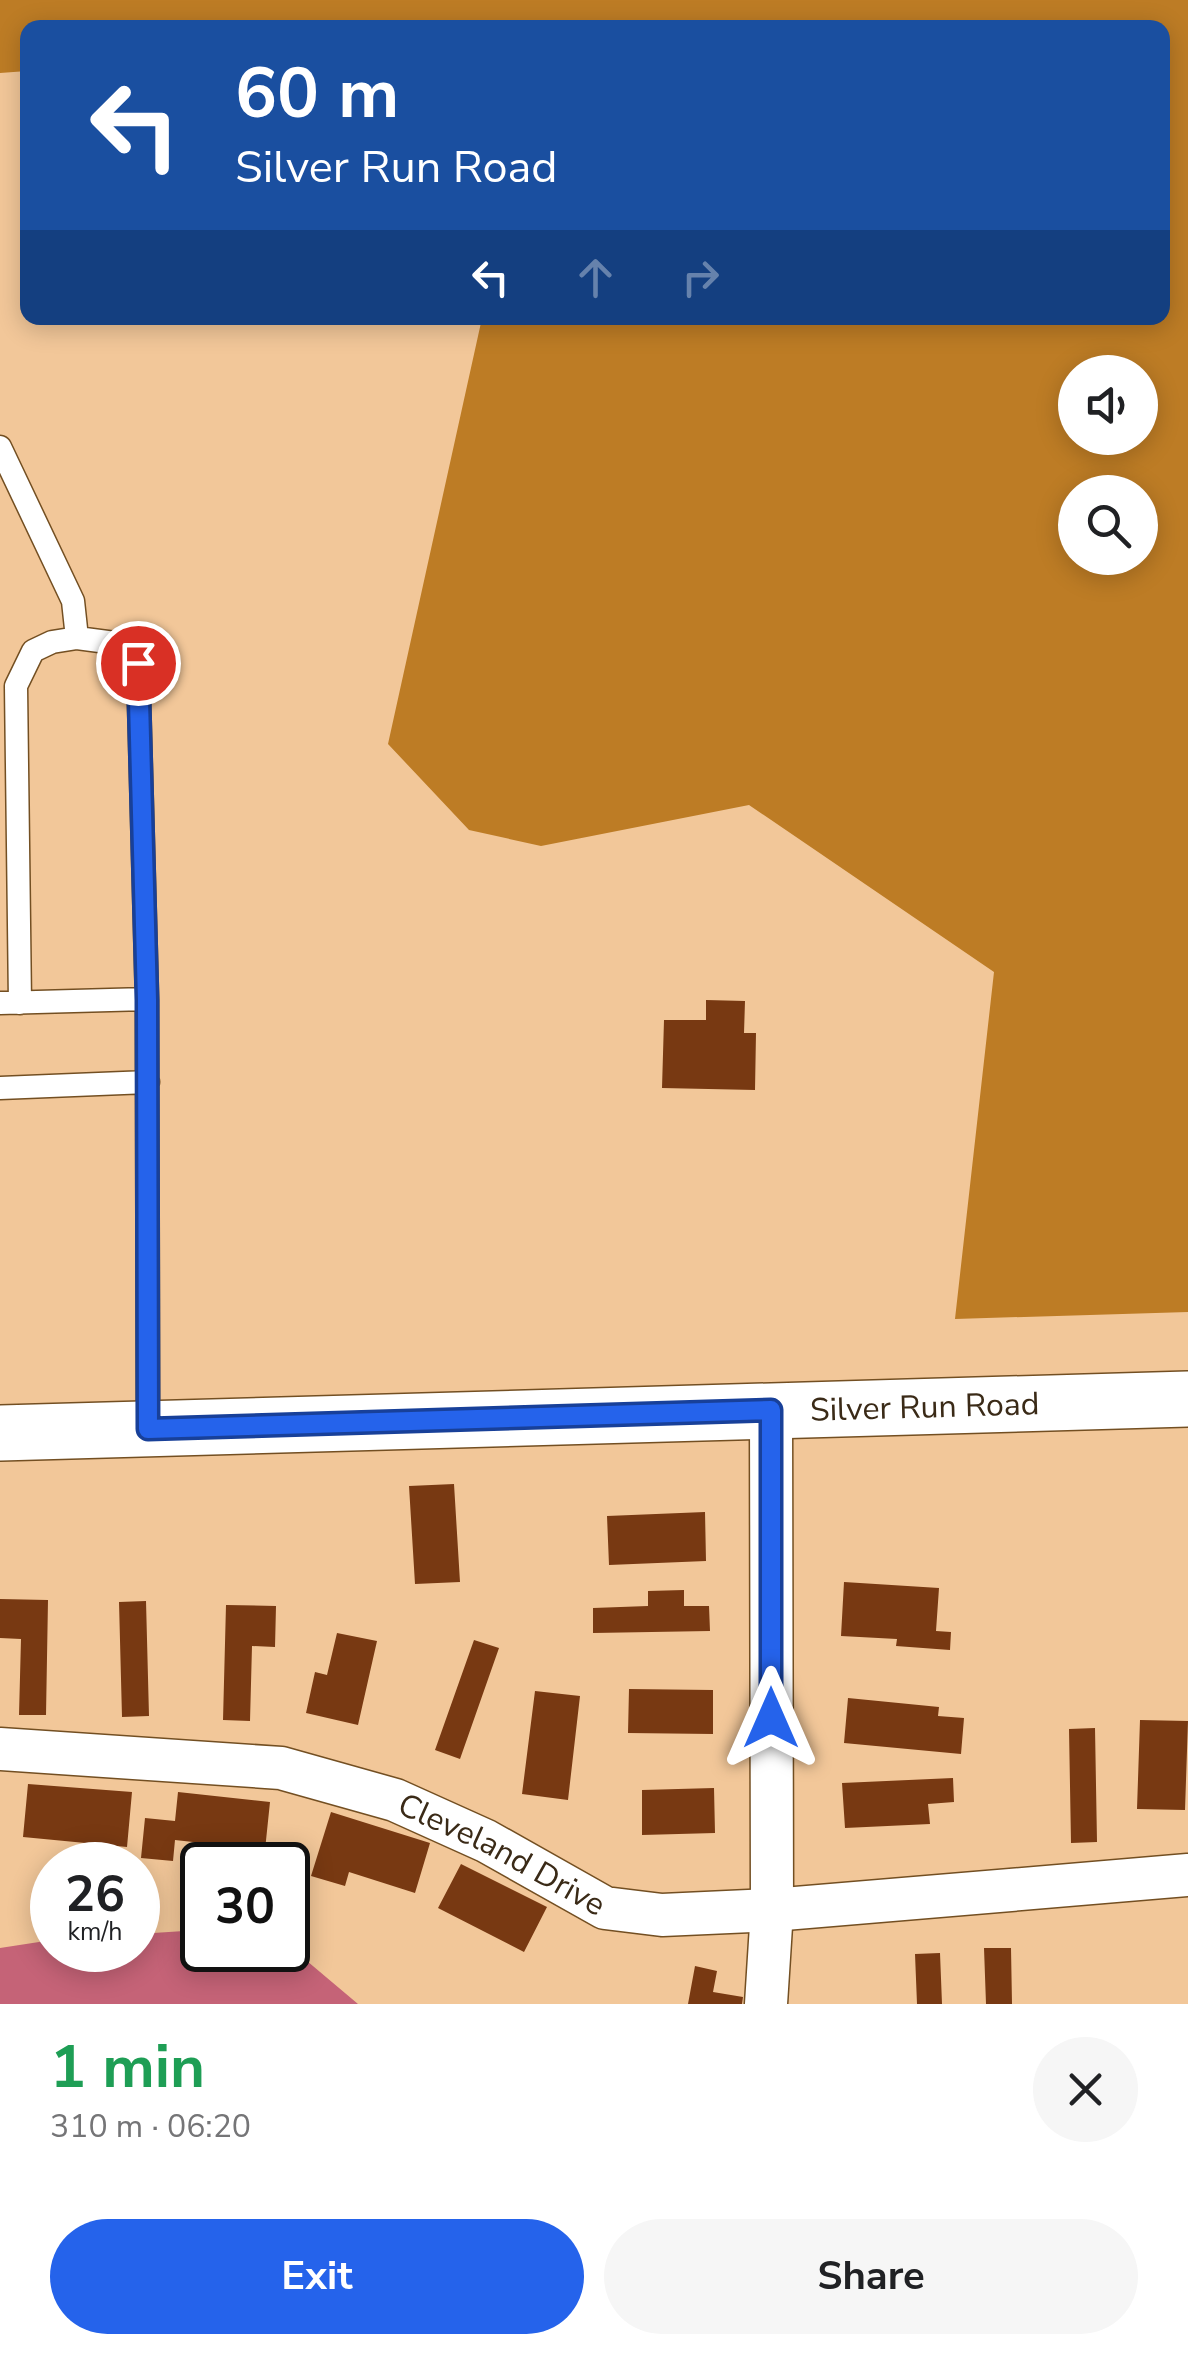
<!DOCTYPE html>
<html lang="en">
<head>
<meta charset="utf-8">
<style>
	body { margin:0; font-family:"Nunito Sans",sans-serif; background:#f6f6f6; color:#202124; height:100vh; display:flex; flex-direction:column; font-size:38px; white-space:nowrap }
	* { box-sizing:border-box; margin:0 }
	p { font-size:32px; color:#757577 }
	.icon { flex:none; width:55px; height:55px; fill:none; stroke:currentColor; stroke-width:2; stroke-linecap:round; stroke-linejoin:round }
	.map { position:relative; height:2004px; overflow:hidden }
	.side { display:flex; flex-direction:column; background:#fff; flex:1 }
	.side>* { flex:none }
	.guide { position:absolute; left:20px; top:20px; width:1150px; height:305px; border-radius:20px; box-shadow:0 5px 25px #0003; background:#1a4fa0; color:#fff; overflow:hidden }
	.buttons { position:absolute; left:1058px; top:355px; display:grid; gap:20px }
	.buttons a { display:grid; place-items:center; width:100px; height:100px; border-radius:50%; background:#fff; box-shadow:0 5px 25px #0003; font-size:50px }
	.speed { position:absolute; left:30px; top:1842px; display:flex; gap:20px; font-size:50px; font-weight:700; text-align:center }
	.speed>* { display:grid; place-content:center; width:130px; height:130px; border-radius:50%; background:#fff; box-shadow:0 5px 25px #0003; line-height:1 }
	.speed small { font-size:25px; font-weight:400 }
	.speed .limit { border:5px solid #111; border-radius:15px; background:#fff; color:#111 }
	.pin { position:absolute; display:grid; place-items:center; width:85px; height:85px; color:#fff; margin:-42px; border:5px solid #fff; border-radius:50%; box-shadow:0 2px 10px #0007 }
	.me { position:absolute; width:110px; margin:-55px; rotate:0deg; stroke-linejoin:round; filter:drop-shadow(0 0 8px #0008) }
	.turn { display:flex; align-items:center; gap:35px; height:210px; padding:0 50px; font-size:45px }
	.turn .icon { width:130px; height:130px; stroke-width:2.5 }
	.turn b { display:block; font-size:70px; line-height:85px }
	.lanes { display:flex; align-items:center; height:95px; padding:0 50px; background:#0003; justify-content:center; gap:50px; direction:ltr }
	.lanes .off { opacity:.35 }
	.round { display:grid; place-items:center; flex:none; width:105px; height:105px; border-radius:52px; background:#f6f6f6 }
	.headline { display:flex; align-items:center; justify-content:space-between; height:170px; padding:0 50px }
	h1 { font-size:60px; font-weight:700; line-height:75px; color:#1e9e55 }
	.button { display:flex; gap:20px; margin-top:auto; padding:20px 50px }
	.button a { flex:1; height:115px; border-radius:60px; background:#2563eb; color:#fff; font-size:40px; font-weight:700; line-height:115px; text-align:center }
	.button a+a { background:#f6f6f6; color:#202124 }
	.map>svg:first-child { display:block }
</style>
</head>
<body>
<div class="map">
<svg width="1188" height="2004" viewBox="0 0 1188 2004">
	<rect width="100%" height="100%" fill="#f2c799"/>
	<path fill="#bd7c25" fill-rule="evenodd" d="M0,0H1188V1312L955,1319L994,972L749,805L541,846L469,830L388,744L482,318H1162V28H28L27,71L0,73ZM1075,372H1140V438H1075ZM1075,492H1140V558H1075Z"/>
	<path fill="#c56377" d="M184,1931L202,1932V1950H288V1945L358,2004H0V1948L52,1940V1950H138V1934Z"/>
	<path fill="#783912" d="M706,1000L745,1001L744,1033H756L755,1090L662,1088L664,1020H706Z
		M454,1484L460,1582L415,1584L409,1486Z
		M705,1512L706,1561L609,1565L607,1516Z
		M844,1582L939,1588L936,1631L951,1632L950,1650L896,1646L897,1639L841,1636Z
		M684,1590V1606H709L710,1631L593,1633V1608L648,1606V1591Z
		M0,1599L48,1600L46,1715H19L21,1639L0,1638Z
		M146,1601L149,1716L122,1717L119,1602Z
		M226,1605L276,1606L275,1647L252,1646L250,1721L223,1720Z
		M337,1633L377,1641L358,1725L306,1713L315,1672L327,1675Z
		M474,1640L499,1648L460,1759L435,1750Z
		M629,1689L713,1690V1734L628,1733Z
		M535,1691L580,1696L568,1800L522,1794Z
		M848,1698L939,1707L938,1716L964,1718L961,1754L844,1743Z
		M1140,1720L1188,1721L1185,1810L1137,1809Z
		M1095,1728L1097,1842L1071,1843L1069,1729Z
		M953,1778L954,1802L928,1804L930,1824L845,1828L842,1783Z
		M28,1784L132,1792L127,1847L23,1837Z
		M714,1788L715,1833L642,1835V1790Z
		M178,1792L270,1802L265,1850L175,1840L173,1861L141,1858L145,1818L175,1821Z
		M331,1812L430,1843L415,1893L349,1872L345,1886L311,1876Z
		M461,1864L547,1907L524,1952L438,1908Z
		M984,1948H1011L1012,2004H986Z
		M940,1953L942,2004H917L915,1954Z
		M695,1966L717,1971L713,1992L743,1997L742,2004H688Z"/>
	<g fill="none" stroke-linecap="round" stroke-linejoin="round">
		<defs>
			<path id="service" d="M0,447L73,601L77,638
				M0,1003L147,999
				M20,1003L16,686L33,651L52,642L77,638L115,643L138,663L147,999L148,1429
				M0,1088L148,1082"/>
			<g id="minor">
				<path id="s1" d="M0,1749L281,1768L395,1800L486,1841L605,1908L662,1915L772,1910L1188,1875"/>
				<path d="M766,2004L772,1910L771,1410"/>
			</g>
			<g id="secondary">
				<path id="s2" d="M0,1433L1188,1399"/>
			</g>
		</defs>
		<use href="#service" stroke="#734f22" stroke-width="25"/>
		<use href="#minor" stroke="#734f22" stroke-width="45"/>
		<use href="#secondary" stroke="#734f22" stroke-width="58"/>
		<use href="#service" stroke="#fff" stroke-width="22"/>
		<use href="#minor" stroke="#fff" stroke-width="42"/>
		<use href="#secondary" stroke="#fff" stroke-width="55"/>
	</g>
	<g fill="none" stroke-linecap="round" stroke-linejoin="round">
		<defs>
			<path id="route" d="M138,663L147,1000L148,1429L771,1410V1718"/>
		</defs>
		<use href="#route" stroke="#184099" stroke-width="25"/>
		<use href="#route" stroke="#2563eb" stroke-width="18"/>
	</g>
	<g text-anchor="middle" dominant-baseline="central" stroke-width="10" stroke-linejoin="round" paint-order="stroke">
		<g font-size="32" fill="#3a2a17" stroke="#f2c799">
			<text stroke="none"><textPath href="#s2" startOffset="925">Silver Run Road</textPath></text>
			<text stroke="none"><textPath href="#s1" startOffset="520">Cleveland Drive</textPath></text>
		</g>
	</g>
</svg>
<div class="buttons">
<a><svg class="icon" aria-label="sound" viewBox="0 0 24 24"><path d="M4 9h4l5-4v14l-5-4H4zM17 9q2 3 0 6"/></svg></a>
<a><svg class="icon" aria-label="search" viewBox="0 0 24 24"><circle cx="10" cy="10" r="6"/><path d="M15 15l6 6"/></svg></a>
</div>
<div class="speed"><div>26<small>km/h</small></div><div class="limit">30</div></div>
<div class="pin" style="left:138px;top:663px;background:#d93025"><svg class="icon" aria-label="arrive" viewBox="0 0 24 24"><path d="M6 21V4h12l-3 4 3 4H6"/></svg></div>
<svg class="me" style="left:771px;top:1718px" viewBox="-20 -20 40 40"><path d="M0-17L14 15 0 8-14 15z" fill="#2563eb" stroke="#fff" stroke-width="4"/></svg>
<div class="guide">
<div class="turn"><svg class="icon" aria-label="left" viewBox="0 0 24 24"><path d="M17 20v-9H6M10 6l-5 5 5 5"/></svg><div><b>60 m</b>Silver Run Road</div></div>
<div class="lanes"><svg class="icon" aria-label="left" viewBox="0 0 24 24"><path d="M17 20v-9H6M10 6l-5 5 5 5"/></svg><svg class="icon off" aria-label="ahead" viewBox="0 0 24 24"><path d="M12 20V5M6 11l6-6 6 6"/></svg><svg class="icon off" aria-label="right" viewBox="0 0 24 24"><path d="M7 20v-9h11M14 6l5 5-5 5"/></svg></div>
</div>
</div>
<section class="side">
<div class="headline"><div><h1>1 min</h1><p>310 m · 06:20</p></div><a class="round"><svg class="icon" aria-label="close" viewBox="0 0 24 24"><path d="M6 6l12 12M18 6L6 18"/></svg></a></div>
<div class="button"><a>Exit</a><a>Share</a></div>
</section>
</body>
</html>
